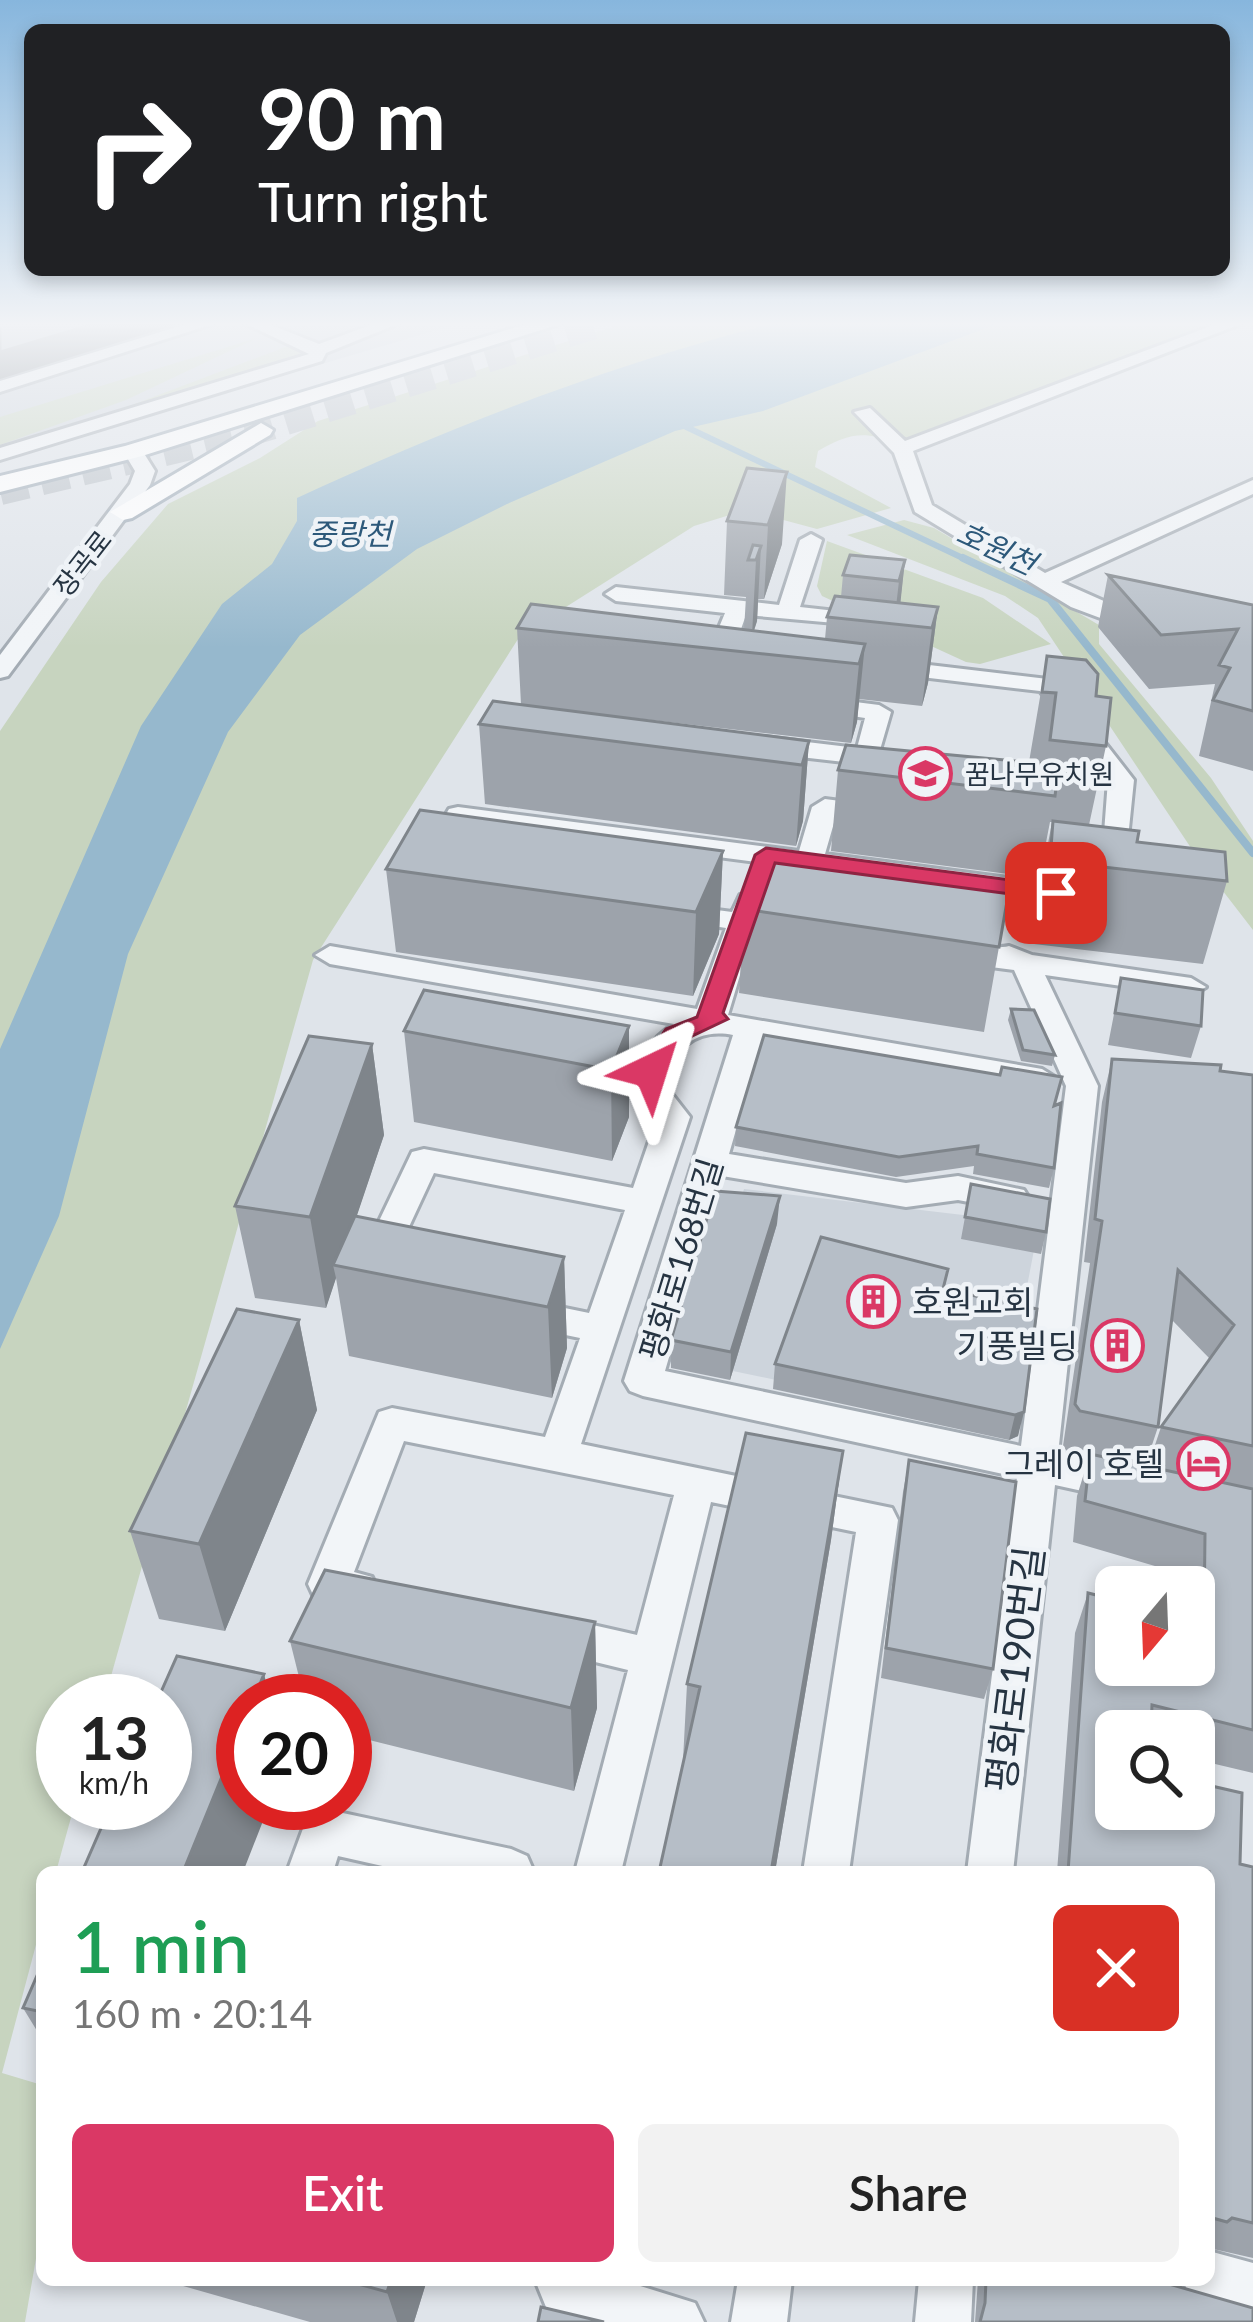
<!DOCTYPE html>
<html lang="en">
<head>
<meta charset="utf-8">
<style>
	body { margin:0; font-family:Lato,"Noto Sans KR",sans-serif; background:#f2f2f2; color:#222; height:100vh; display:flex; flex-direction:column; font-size:45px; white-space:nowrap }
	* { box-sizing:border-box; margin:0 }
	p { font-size:39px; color:#767676 }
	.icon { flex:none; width:66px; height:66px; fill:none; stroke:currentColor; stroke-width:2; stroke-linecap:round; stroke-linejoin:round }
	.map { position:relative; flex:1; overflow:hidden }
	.sheet { position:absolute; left:36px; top:1866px; width:1179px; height:420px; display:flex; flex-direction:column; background:#fff; border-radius:18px; box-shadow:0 6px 18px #0003 }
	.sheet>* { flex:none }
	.top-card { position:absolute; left:24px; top:24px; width:1206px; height:252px; border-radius:18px; box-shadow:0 6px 18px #0003; background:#202124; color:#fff; overflow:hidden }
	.needle { width:78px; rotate:199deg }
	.fabs { position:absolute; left:1095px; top:1566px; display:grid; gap:24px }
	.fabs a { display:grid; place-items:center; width:120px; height:120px; border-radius:18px; background:#fff; box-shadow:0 6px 18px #0003; font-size:60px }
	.speed { position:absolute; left:36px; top:1674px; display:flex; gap:24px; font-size:60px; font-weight:700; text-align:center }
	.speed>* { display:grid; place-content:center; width:156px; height:156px; border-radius:50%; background:#fff; box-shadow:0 6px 18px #0003; line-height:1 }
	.speed small { font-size:30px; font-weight:400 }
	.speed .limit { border:18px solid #d22; background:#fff; color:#111 }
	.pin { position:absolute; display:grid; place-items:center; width:102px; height:102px; color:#fff; margin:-51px; border-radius:24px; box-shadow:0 6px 18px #0006 }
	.me { position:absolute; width:132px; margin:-66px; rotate:41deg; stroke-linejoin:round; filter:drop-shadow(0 0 9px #0008) }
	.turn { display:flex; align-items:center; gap:42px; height:252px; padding:0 36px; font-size:54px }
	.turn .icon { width:156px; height:156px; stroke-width:2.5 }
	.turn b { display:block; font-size:84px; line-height:102px }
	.round { display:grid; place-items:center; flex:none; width:126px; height:126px; border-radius:18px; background:#f2f2f2 }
	.overview { display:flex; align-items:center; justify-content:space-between; height:204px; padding:0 36px }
	h1 { font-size:72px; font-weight:600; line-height:90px; color:#1e9e55 }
	.cta { display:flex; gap:24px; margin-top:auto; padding:24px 36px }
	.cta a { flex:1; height:138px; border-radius:18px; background:#da3865; color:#fff; font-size:48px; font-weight:600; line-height:138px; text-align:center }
	.cta a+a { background:#f2f2f2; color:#222 }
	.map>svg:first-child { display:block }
</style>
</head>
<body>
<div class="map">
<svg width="1253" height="2322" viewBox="0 0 1253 2322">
	<rect width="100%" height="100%" fill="#dfe4ea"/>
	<path fill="#cdd4dc" d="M0,323H461L0,459Z
		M744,1189L1039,1224L1000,1427L690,1362Z"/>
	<path fill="#c7d4bf" d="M625,323H1220L914,438L893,443C864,429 845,435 818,451L815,467L891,508L817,529L746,510L694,526L520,636L313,960L104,1701H63V1803H75L56,1872H42V1922L2,2073L42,2085V2224L25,2322H0V731L101,582L168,504L260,458L318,421Z
		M257,338L126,400L0,445V417Z
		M288,346L305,356L90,421Z
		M904,520L934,528L1099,625V644L1211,778L1253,841V930L1199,860L1038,618L1005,596L847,535Z
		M827,541L983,598L1051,644L980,664L966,662L822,596L817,586Z"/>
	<path fill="#96b8cd" d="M775,323H1000L763,411L675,431L507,504L417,549L300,635L228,732L128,954L59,1216L0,1349V1049L141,726L222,604L272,564L297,521V498C450,427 611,364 775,323Z"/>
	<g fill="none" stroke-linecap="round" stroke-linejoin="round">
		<path stroke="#96b8cd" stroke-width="6" d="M680,424L969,561"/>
		<path stroke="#96b8cd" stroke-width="8" d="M963,558L1050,599L1253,853"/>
		<path stroke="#bac1c8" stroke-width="28" stroke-dasharray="28 14" stroke-linecap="butt" d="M0,491L254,431L601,323"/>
		<defs>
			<path id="minor" d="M190,323H216L0,392V381Z
				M244,323H266L319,344L376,323H400L326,353L322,361L0,460V448L309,354Z
				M1219,323H1243L913,451L932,505L1045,573L1253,480V494L1061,582L1151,622V632L1143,634L1071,607L915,512L894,453L854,412L870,408L905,441Z
				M133,445L140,447L155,471L150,485L8,676L0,678V655L130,484L135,471L123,451Z
				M811,534L822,540L800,607L872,615L880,617V627L746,615L734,649L722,656L710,649L725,613L616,601L605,594L616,587L779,605L800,540Z
				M887,660L1056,680L1134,780L1127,848L1088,847L1075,839L1088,831L1104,833L1108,780L1040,691L879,672L875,667Z
				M816,697L879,705L891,712L868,791H850L846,786L853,763L765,753L752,745L765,737L857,748L865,718L807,709V699Z
				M825,799L879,806L892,814L879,822L836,816L825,854L1085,888L1099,896L1085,904L838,872L827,877L802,868L466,824L448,858L438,860L424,852L449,809L458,807L799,851L812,807Z
				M750,893L764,901L759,916L799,923L803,929L789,938L753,932L728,1015L1042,1069L1058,1079L1042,1089L762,1040L729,1154L906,1183L958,1176L1024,1190L1029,1198L1012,1210L958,1200L906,1207L722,1176L665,1371L1021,1446L1066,1086L1014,970L952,962L937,953C955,936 986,952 1009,946L1032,955L1191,978L1206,987L1191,996L1045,975L1098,1086L1058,1454L1142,1474L1148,1485L1142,1496L1128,1501L1055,1485L1013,1872H967L1017,1477L643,1396L630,1391L624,1381L733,1035C696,1028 672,1048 665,1085L690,1117L581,1444L892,1508L898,1520L849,1872H803L856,1532L711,1502L621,1872H575L628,1670L538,1648L532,1635L538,1622L553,1616L637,1635L674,1495L404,1441L354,1572L372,1577L378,1590L372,1603C352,1610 334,1604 314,1597L308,1584L379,1412L392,1408L545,1437L580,1338L508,1323L503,1313L508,1303L521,1299L589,1313L625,1210L434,1173L388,1272H364L359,1263L412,1152L424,1149L633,1188L657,1118L633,1087C638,1060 650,1039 674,1024L330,964L315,955L330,946L697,1009L726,928L669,919L665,913L679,905L732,912L740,895Z
				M324,1809L511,1849L527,1856L534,1872H409L338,1856L333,1872H287L308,1815Z
				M1209,2251L1253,2263V2317L1190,2297L1183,2280H1209Z
				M535,2280H621L695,2303L704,2322H573L548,2312Z
				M738,2280H792L787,2322H731Z
				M919,2280H973L971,2322H915Z"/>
			<path id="major" d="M530,323H563L142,456L0,492V476L125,446Z
				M261,423L273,430L270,435L132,518L123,520L110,512Z"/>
		</defs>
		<use href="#minor" stroke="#a4acb4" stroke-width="6"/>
		<use href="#major" stroke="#9daab6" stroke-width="6"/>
		<use href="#minor" fill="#f2f5f8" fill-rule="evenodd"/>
		<use href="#major" fill="#fff" fill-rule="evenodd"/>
	</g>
	<path fill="#9da3ab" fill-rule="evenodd" d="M747,468L782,544L764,599H758L757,621L754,631L825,639L827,617L841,597L843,575L905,560L900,603L938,607L928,683L922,706L859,699L857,722L851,743L564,710L809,741L803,821L796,846L485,804L479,724L521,704L517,628L744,630L746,597L724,595L727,521Z
		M1108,575L1253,605V771L1199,756L1215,684L1149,689L1098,627Z
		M1047,656L1096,696L1106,746L1089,825L1137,842L1227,881L1203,964L1034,944L1037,903L1052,822H1050L1039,878L831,851L838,770L1029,762Z
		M723,851L719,934L693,996L396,952L386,869Z
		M1009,890L984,1032L739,993L744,909Z
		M1121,978L1201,1026L1191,1058L1108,1045Z
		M1011,1009L1055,1055L1052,1066L1021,1061L1008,1020Z
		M629,1026V1117L612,1161L414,1122L404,1031Z
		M372,1044L384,1135L356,1217L564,1257L567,1348L552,1398L349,1356L336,1278L326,1308L255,1298L235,1206Z
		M1112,1059L1253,1075V1773L1194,1759V1731H1116V1809L1240,1864L1253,1867V2258L1209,2248V1872H1057L1075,1633L1088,1593L1194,1665V1587H1189V1576L1073,1542L1077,1496L1089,1457L1068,1453L1063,1446L1090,1263L1084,1262L1102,1102ZM1172,1320L1210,1359L1161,1427L1148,1466H1145L1158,1427Z
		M1055,1106L1054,1168L1049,1188L973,1174L974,1166L896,1177L735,1146L736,1127Z
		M971,1184L1046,1232L1041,1254L961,1239Z
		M777,1224L730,1380L671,1368V1340Z
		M948,1269L944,1290L1037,1309L1018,1436L1009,1440L773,1389L775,1364Z
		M299,1320L317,1410L225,1631L159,1619L130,1531Z
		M843,1451L831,1540L775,1872H659L683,1760L687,1684Z
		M909,1460L993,1669L984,1699L881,1678L903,1492Z
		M595,1622L597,1708L574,1791L345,1734V1701H305L290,1641Z
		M42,1964V2039L23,2008Z
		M162,2280H427L414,2322H310Z
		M978,2280H1155L1253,2322H975Z"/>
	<path fill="#7f858b" d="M97,323H181L0,379V352Z
		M787,472L782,544L764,599L768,525Z
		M761,546L757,621L752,636L756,560Z
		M905,560L898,625L894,624L899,581Z
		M938,607L928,683L922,706L932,628Z
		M865,644L857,722L851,743L859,664Z
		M809,741L803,821L796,846L802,765Z
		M723,851L719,934L693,996L696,912Z
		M629,1026V1117L612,1161L611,1070Z
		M372,1044L384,1135L340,1266L333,1265L336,1278L326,1308L310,1217Z
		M780,1196L777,1224L730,1380L731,1352Z
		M564,1257L567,1348L552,1398L548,1307Z
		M299,1320L317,1410L225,1631L199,1544Z
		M1024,1412L1018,1436L1009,1440L1015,1415Z
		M843,1451L831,1540L775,1872H771Z
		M595,1622L597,1708L574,1791L571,1708Z
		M264,1674L271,1701H253Z
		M243,1725V1803H270L243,1872H183Z
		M391,2280H427L414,2322H397L387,2292Z"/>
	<path fill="#b6bec7" stroke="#7f858b" stroke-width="3" d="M0,323H97L0,352Z
		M747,468L787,472L768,525L727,521Z
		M753,545L761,546L756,560H748Z
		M850,555L905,560L899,581L843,575Z
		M1108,575L1253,605V711L1213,700L1230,668L1219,665L1238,629L1161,635Z
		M835,596L938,607L932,628L827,617Z
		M531,604L865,644L859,664L517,628Z
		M1047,656L1086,660L1098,674L1096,696L1111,698L1106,746L1050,740L1056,693L1042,692Z
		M493,701L809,741L802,765L479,724Z
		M846,745L1059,765L1055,796L838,770Z
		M420,810L723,851L696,912L386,869Z
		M1053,821L1139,831L1137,842L1225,852L1227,881L1050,861Z
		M761,857L1009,890L999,947L744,909Z
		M1121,978L1203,990L1201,1026L1115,1013Z
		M424,990L629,1026L611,1070L404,1031Z
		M1011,1009L1034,1010L1055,1055L1023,1050Z
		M764,1035L1000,1075L1002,1067L1062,1077L1054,1106L1061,1103L1054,1168L977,1154L978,1146L899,1157L736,1127Z
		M309,1036L372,1044L310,1217L235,1206Z
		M1112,1059L1221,1065L1220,1071L1253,1075V1446L1161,1427L1234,1325L1178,1270L1158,1427L1080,1411L1075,1404L1102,1221L1095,1219Z
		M971,1184L1050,1199L1046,1232L965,1217Z
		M715,1191L780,1196L731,1352L671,1340Z
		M355,1216L564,1257L548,1307L333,1265Z
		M821,1237L948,1269L943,1289L1037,1309L1024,1412L1015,1415L775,1364Z
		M237,1309L299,1320L199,1544L130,1531Z
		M746,1433L843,1451L771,1872H659L700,1687L687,1684Z
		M1090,1454L1253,1489V1730L1152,1705L1151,1731H1116V1809H1194V1782L1242,1793L1240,1864L1253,1867V2223L1232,2218L1227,2222L1209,2217V1872H1068L1088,1593L1116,1600V1665H1194V1620L1204,1622L1205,1534L1085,1501Z
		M909,1460L1016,1482L993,1669L886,1648Z
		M325,1570L595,1622L571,1708L290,1641Z
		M177,1656L264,1674L253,1701H243V1725L183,1872H82L112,1803H165V1701H157Z
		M42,1964V2012L23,2008Z
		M344,2280H391L387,2292Z
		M986,2280H1155L1253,2308V2322H980L985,2303Z
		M541,2307L604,2322H538Z"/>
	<linearGradient id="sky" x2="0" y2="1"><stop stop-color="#87b6dd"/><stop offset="0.5" stop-color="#f1f3f6"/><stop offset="1" stop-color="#f1f3f6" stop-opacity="0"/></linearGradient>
	<rect width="1253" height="648" fill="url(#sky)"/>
	<path fill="#da3865" stroke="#8e2442" stroke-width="3" d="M766,848L1056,886L1068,893L1056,900L775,863L723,1013L728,1019L684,1040L660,1077H642L638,1071L666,1029L697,1017L755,855Z"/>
	<defs>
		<symbol id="school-ring" viewBox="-11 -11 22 22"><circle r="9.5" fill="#eff3f7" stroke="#da3865" stroke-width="1.5"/><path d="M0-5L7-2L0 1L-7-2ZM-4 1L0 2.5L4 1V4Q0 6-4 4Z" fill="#da3865"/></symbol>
		<symbol id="building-ring" viewBox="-11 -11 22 22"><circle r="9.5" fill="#eff3f7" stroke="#da3865" stroke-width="1.5"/><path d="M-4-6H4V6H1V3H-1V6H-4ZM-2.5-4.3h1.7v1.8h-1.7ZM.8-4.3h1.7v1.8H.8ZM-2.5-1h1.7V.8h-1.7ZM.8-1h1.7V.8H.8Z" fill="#da3865"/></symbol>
		<symbol id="hotel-ring" viewBox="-11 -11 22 22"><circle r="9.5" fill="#eff3f7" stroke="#da3865" stroke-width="1.5"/><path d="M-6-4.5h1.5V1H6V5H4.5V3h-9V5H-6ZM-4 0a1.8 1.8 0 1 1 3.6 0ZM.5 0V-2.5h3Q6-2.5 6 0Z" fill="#da3865"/></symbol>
	</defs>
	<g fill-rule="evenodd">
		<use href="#school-ring" x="896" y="744" width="59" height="59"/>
		<use href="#building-ring" x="844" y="1272" width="59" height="59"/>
		<use href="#building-ring" x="1088" y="1316" width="59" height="59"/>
		<use href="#hotel-ring" x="1174" y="1434" width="59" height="59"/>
	</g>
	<g text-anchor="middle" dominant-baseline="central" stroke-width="9" stroke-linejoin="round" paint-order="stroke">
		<g font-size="27" fill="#263442" stroke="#eff3f7">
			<text transform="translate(82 563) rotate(-52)">장곡로</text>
		</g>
		<g font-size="27" fill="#263442" stroke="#eff3f7" text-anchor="start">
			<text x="965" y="773">꿈나무유치원</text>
		</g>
		<g font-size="30" font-style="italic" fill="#2d597a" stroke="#eff3f7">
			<text x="350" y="533">중랑천</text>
			<text transform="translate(997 547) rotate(25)">호원천</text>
		</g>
		<g font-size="33" fill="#263442" stroke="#eff3f7">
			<text transform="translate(680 1259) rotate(-73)">평화로168번길</text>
		</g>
		<g font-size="33" fill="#263442" stroke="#eff3f7" text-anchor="end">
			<text x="912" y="1301" text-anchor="start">호원교회</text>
			<text x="1078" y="1345">기풍빌딩</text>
			<text x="1164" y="1463">그레이 호텔</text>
		</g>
		<g font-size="39" fill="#263442" stroke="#eff3f7">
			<text transform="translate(1014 1669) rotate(-83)">평화로190번길</text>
		</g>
	</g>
</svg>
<div class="fabs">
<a><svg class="needle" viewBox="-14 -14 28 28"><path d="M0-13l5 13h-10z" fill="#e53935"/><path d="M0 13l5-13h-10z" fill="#767676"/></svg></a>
<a><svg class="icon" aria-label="search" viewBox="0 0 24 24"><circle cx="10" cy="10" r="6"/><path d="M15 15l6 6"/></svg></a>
</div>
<div class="speed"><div>13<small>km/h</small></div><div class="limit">20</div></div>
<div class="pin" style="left:1056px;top:893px;background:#d93025"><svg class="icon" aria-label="arrive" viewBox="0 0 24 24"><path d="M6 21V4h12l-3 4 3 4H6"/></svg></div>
<svg class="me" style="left:651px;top:1071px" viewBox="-20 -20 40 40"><path d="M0-17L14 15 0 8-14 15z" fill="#da3865" stroke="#fff" stroke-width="4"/></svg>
<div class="top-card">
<div class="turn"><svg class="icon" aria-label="right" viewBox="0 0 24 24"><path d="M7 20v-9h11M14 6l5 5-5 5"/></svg><div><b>90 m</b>Turn right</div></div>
</div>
<section class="sheet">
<div class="overview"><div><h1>1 min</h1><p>160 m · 20:14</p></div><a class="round" style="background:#d93025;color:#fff"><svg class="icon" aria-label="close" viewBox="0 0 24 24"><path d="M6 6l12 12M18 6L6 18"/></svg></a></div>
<div class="cta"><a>Exit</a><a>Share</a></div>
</section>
</div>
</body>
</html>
